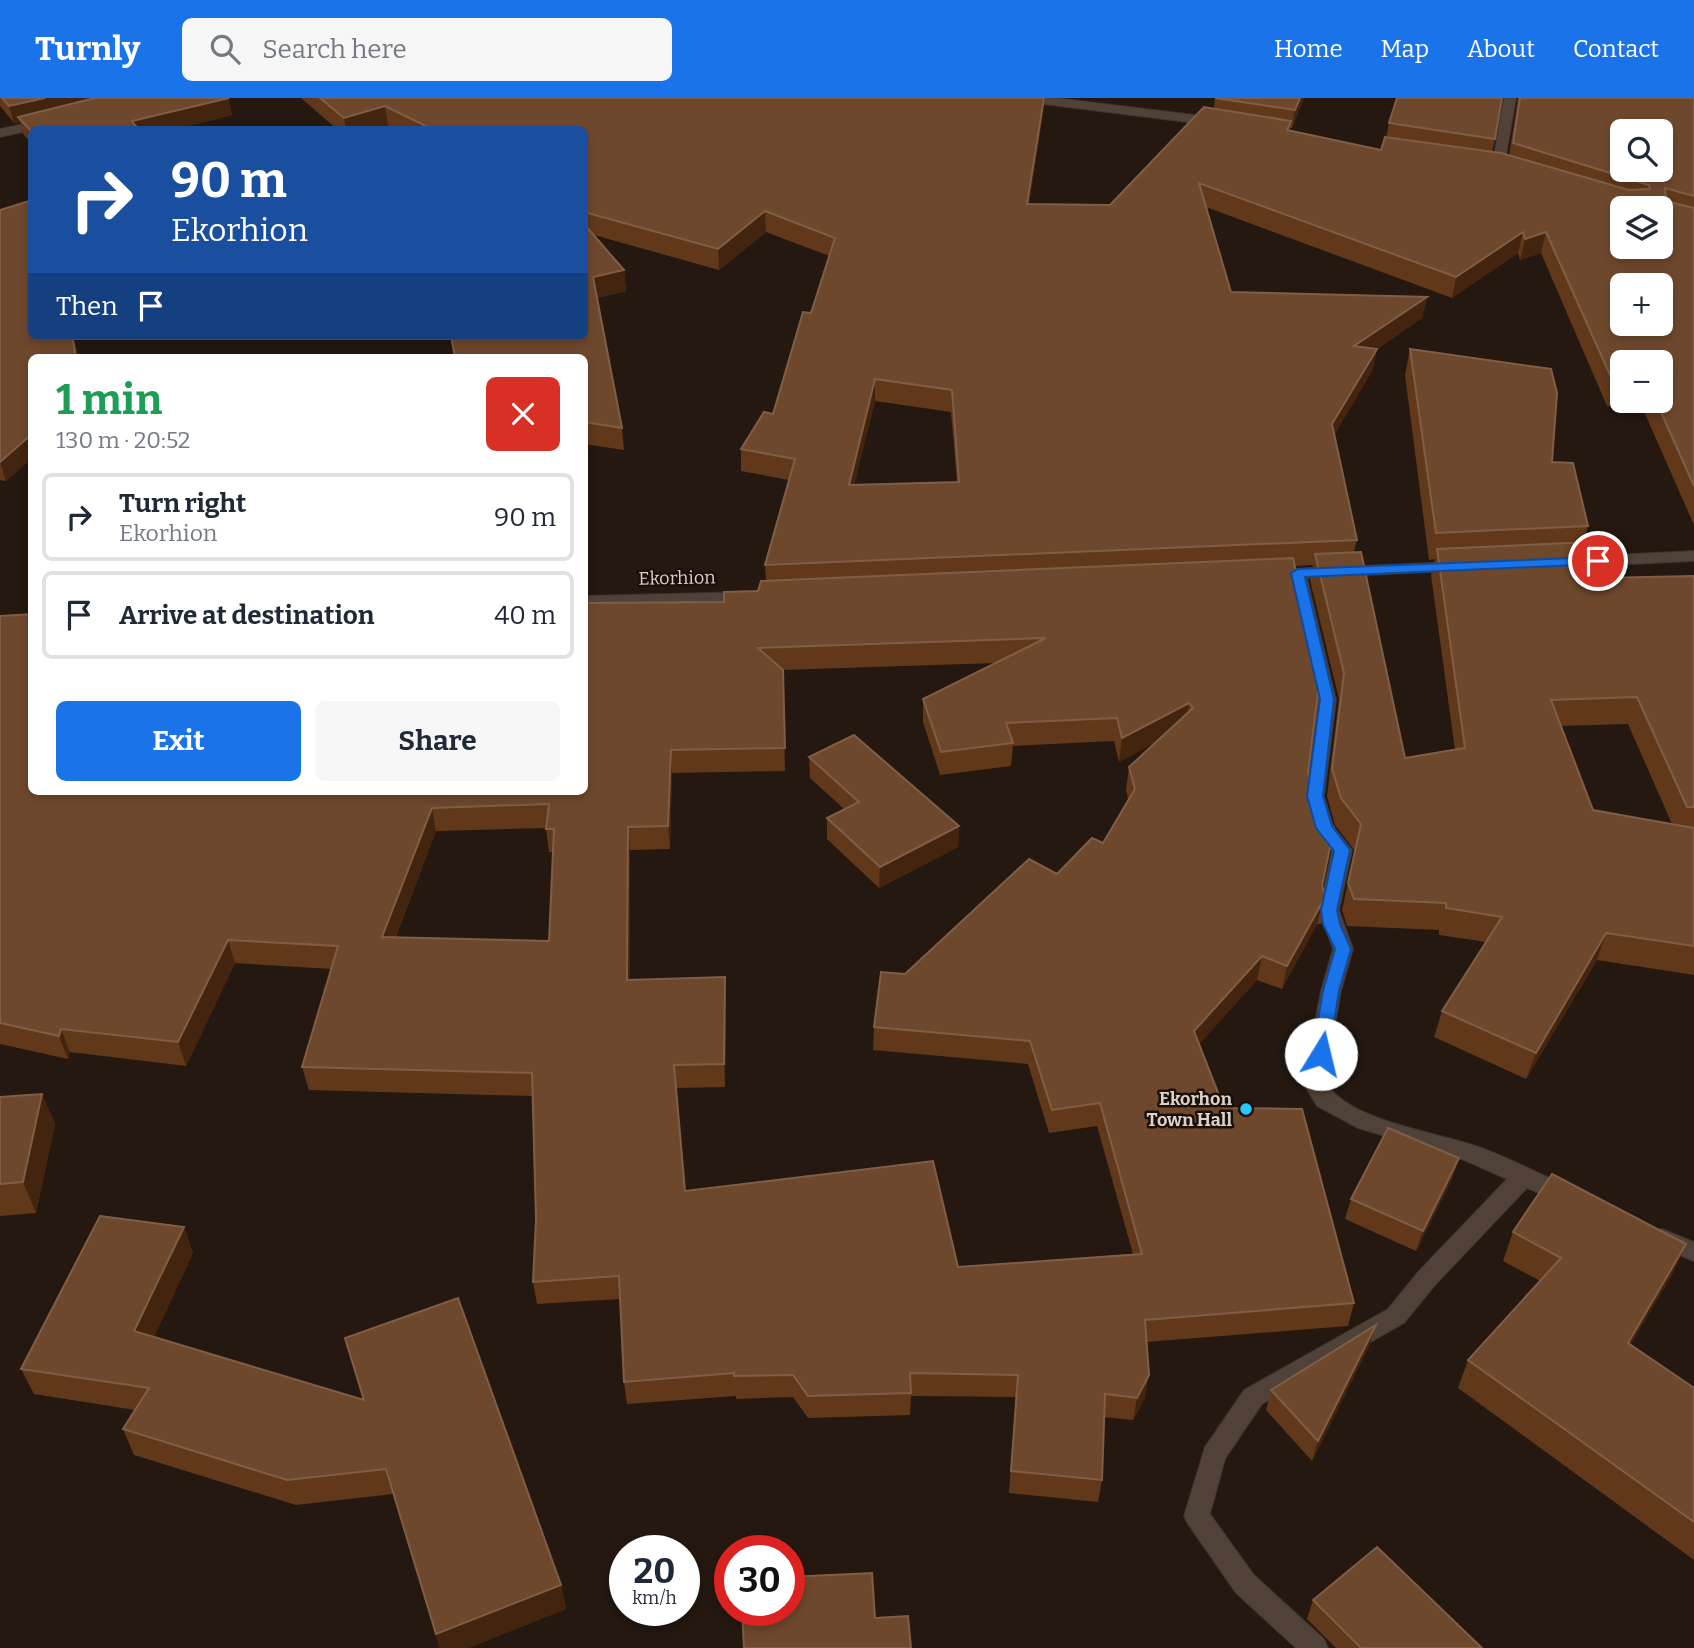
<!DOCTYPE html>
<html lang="en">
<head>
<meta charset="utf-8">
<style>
	body { margin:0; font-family:Bitter,serif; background:#f6f6f7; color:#1f2937; height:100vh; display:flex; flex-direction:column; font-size:26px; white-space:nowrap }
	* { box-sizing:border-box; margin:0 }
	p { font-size:23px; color:#747a83 }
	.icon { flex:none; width:38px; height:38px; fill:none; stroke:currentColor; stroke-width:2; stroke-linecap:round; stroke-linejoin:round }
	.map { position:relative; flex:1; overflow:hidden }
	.details { position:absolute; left:28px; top:256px; width:560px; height:441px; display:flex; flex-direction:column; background:#fff; border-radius:10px; box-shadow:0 4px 10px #0003 }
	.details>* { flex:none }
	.hud { position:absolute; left:28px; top:28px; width:560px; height:214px; border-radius:10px; box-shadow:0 4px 10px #0003; background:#1a4fa0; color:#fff; overflow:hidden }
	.controls { position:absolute; left:1610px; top:21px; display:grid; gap:14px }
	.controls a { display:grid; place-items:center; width:63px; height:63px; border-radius:10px; background:#fff; box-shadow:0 4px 10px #0003; font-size:35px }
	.speed { position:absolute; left:609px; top:1437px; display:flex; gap:14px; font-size:35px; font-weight:700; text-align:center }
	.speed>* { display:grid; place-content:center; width:91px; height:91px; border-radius:50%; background:#fff; box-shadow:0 4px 10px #0003; line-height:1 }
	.speed small { font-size:18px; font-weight:400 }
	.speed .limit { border:10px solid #d22; background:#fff; color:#111 }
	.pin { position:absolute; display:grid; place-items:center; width:60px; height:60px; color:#fff; margin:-30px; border:4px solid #fff; border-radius:50%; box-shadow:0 2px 7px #0007 }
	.me { position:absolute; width:77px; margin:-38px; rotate:9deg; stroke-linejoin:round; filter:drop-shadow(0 0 5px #0008) }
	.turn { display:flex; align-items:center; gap:24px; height:147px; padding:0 28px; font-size:32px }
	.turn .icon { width:91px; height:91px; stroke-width:2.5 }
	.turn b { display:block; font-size:49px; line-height:60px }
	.then { display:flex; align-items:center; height:66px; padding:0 28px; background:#0003; gap:14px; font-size:26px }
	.round { display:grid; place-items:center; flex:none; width:74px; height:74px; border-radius:10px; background:#f6f6f7 }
	.head { display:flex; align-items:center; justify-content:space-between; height:119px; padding:0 28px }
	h1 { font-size:42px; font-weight:700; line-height:52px; color:#1e9e55 }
	.primary-button { display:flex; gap:14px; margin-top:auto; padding:14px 28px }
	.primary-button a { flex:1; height:80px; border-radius:10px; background:#1a73e8; color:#fff; font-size:28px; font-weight:700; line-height:80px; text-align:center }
	.primary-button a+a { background:#f6f6f7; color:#1f2937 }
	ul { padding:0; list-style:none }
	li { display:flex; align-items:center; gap:21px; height:88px; margin:0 14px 10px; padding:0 14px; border:4px solid #e0e1e3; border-radius:10px }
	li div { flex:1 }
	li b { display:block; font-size:26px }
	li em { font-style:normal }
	header { display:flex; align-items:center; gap:42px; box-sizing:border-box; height:98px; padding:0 35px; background:#1a73e8; color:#fff }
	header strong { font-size:33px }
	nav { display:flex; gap:38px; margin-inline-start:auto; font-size:24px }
	.search { width:490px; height:63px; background:#f6f6f7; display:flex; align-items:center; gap:18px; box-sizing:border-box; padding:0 24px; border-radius:10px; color:#747a83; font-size:26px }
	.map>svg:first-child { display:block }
</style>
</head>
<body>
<header>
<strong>Turnly</strong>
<div class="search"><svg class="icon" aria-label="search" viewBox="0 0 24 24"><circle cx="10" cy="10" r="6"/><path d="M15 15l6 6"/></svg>Search here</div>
<nav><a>Home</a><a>Map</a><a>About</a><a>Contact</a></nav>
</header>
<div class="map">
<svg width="1694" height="1550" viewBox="0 0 1694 1550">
	<rect width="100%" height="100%" fill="#241810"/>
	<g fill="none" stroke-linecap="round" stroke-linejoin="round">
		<defs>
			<path id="minor" d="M1021,0H1056L1219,20L1225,24L1219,28L1027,4Z
				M1504,0H1516L1504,69L1498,73L1492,69Z
				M47,21L51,22V28L0,39V31Z
				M1298,471L1306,476L1336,602L1324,698L1333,728L1352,752L1339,812L1353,851L1341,893L1325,984C1351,1024 1433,1033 1476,1048C1510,1060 1542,1077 1575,1092L1578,1098L1575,1104L1567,1107L1527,1090L1435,1187L1404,1225L1262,1306L1225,1361L1210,1416L1254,1477L1324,1541L1328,1550H1296L1236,1495L1188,1426L1184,1418L1205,1349L1244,1292L1388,1211L1419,1173L1507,1081L1464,1062L1358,1030L1317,1008L1303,985L1321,893L1333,851L1319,812L1332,753L1315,730L1306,698L1318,602L1290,476Z
				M1662,1131L1694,1144V1163L1654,1147L1651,1140L1654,1133Z"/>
			<path id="tertiary" d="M1694,453V463L1572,469L1564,464L1572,459Z
				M1458,464L1466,469L1464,472L1271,482L1263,477L1271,472Z
				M748,494L754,495L756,499L754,503L584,508V498Z"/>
		</defs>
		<use href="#minor" stroke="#3b312e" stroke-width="2"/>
		<use href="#tertiary" stroke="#3b312e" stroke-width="2"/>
		<use href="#minor" fill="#514239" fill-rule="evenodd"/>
		<use href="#tertiary" fill="#514239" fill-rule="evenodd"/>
	</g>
	<path fill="#61381a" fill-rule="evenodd" d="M0,0H228L232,17L173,32H32V46L23,36L20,24L14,25L0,8Z
		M301,0H1045L1029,106L1110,107L1214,11L1215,0H1304L1292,30H1290L1289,32L1381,52L1386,40L1389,25L1495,41L1492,54L1509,58L1518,0H1694V427L1642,309L1607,308L1541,155L1520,162L1518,155L1452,200L1206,109L1231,194L1427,199L1422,220L1377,251L1372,273L1334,337L1357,442L1354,454L1405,660L1455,652L1431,477L1435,461L1429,462L1405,277L1410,251L1552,364L1588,428L1583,445L1600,480L1694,478V877L1597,862L1526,981L1434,939L1442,913L1486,844L1439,837V832L1347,828L1342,812L1355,753L1335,727L1327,698L1339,601L1310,482L1313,467L1295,468L1308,674L1322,788L1327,803L1321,826H1317L1282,891L1257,882L1199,946L1224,1010L1354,1205L1348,1228L1146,1244L1145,1300L1133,1322L1104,1319L1102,1382L1098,1404L1009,1395L1016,1299L911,1298L910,1317L808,1320L793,1299L736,1301V1298L627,1306L624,1284L620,1201L537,1206L533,1184L536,1121L533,998L309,992L302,969L331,871L235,865L186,968L70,954L68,961L0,946V518L32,693H584L724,504L758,493L766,483L765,467L789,382L741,373V351L773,316L811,215L829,158L766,134L719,172L594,137L624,172L626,193L597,200L622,330L624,352L584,346V32H396L388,28L375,32H338ZM1622,264H1661V303H1622ZM875,303L951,314L957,384L854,387ZM996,565L923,601V624L940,677L1011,668L1013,648L1114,643L1119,664L1156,644L1129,669L1126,692L1128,701L1103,745L1057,776L905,876L874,929L873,952L1028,966L1049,1035L1097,1028L1133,1156L958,1169L685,1093L676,990L725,989L726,903L725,879L630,882V752L670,751L672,675L785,673L783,572ZM1628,626L1672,726L1593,712L1561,628ZM546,730L549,754H553L549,843L396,839L436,733Z
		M0,112L74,238L78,259H32V360L6,383L0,382Z
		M809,659L959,728L958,749L879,790L827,741V720L844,711L810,680Z
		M42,996L55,1026L36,1115L0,1118V999Z
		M1459,1060L1452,1081L1416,1153L1345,1121L1351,1101Z
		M184,1129L193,1155L154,1239L363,1302L345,1240L561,1487L566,1511L468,1550H440L393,1396L296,1407L134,1357L123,1331L135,1312L34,1296L21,1271Z
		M1513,1134L1673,1175L1630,1247L1694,1290V1462L1458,1290L1468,1262L1540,1183L1503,1163Z
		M1376,1227L1369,1248L1312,1363L1266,1312L1271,1292Z
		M1313,1502L1482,1550H1336L1307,1521Z"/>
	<path fill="#43240e" d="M45,0H124L18,19L20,24L14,25L9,8Z
		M229,0L232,17L173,32H134L132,23Z
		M1044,0H1045L1044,9L1026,127L1027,106Z
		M1300,0H1304L1292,30L1295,12Z
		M385,8L388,28L375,32H346L344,20Z
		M765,113L766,134L719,172L718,151Z
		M1523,134L1518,155L1452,200L1456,179Z
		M1546,134L1541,155L1520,162L1525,141Z
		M624,172L626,193L595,200L593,179Z
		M1427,199L1422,220L1377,251L1372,273L1328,348L1332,326L1354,248Z
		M72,238H74L78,259H76Z
		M875,281V303L849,409V387Z
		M32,336V360L6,383L0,364Z
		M1189,605L1186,628L1119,664L1122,640Z
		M671,652L672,675L670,751L668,728Z
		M432,710L436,733L387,862L382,839Z
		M959,728L958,749L879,790L880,769Z
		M628,729L630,752V905L627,882Z
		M1323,803L1317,826L1282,891L1287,868Z
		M1606,835L1597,862L1526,981L1536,955Z
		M228,842L235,865L186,968L178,944Z
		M1262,858L1257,882L1190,957L1194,933Z
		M725,879L726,903L725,989L724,966Z
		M61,931L70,954L68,961L59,938Z
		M42,996L55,1026L36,1115L23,1084Z
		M1459,1060L1452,1081L1416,1153L1423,1133Z
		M184,1129L193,1155L145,1259L134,1233Z
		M1686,1146L1673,1175L1615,1274L1628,1245Z
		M1376,1227L1369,1248L1312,1363L1318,1343Z
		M1149,1277L1145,1300L1133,1322L1137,1300Z
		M561,1487L566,1511L468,1550H440L436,1536Z"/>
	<path fill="#6e482d" stroke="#805e46" stroke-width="2" fill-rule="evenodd" d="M2,0H45L9,8Z
		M95,0H229L132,23L139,32H32V34L18,19Z
		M320,0H1044L1027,106L1110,107L1204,9L1291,23L1287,32L1381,52L1385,39L1501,55L1629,92L1650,91L1649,87L1513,45L1520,0H1694V98L1665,90L1666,103L1694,110V388L1656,303H1661V264H1622V286H1614L1546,134L1525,141L1523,134L1456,179L1199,85L1231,194L1427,199L1354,248L1377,251L1332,326L1357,442L765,467L795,361L741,351L764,314L773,316L803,214L811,215L835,140L765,113L718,151L584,114V32H434L385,8L344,20ZM1622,33H1661V72H1622ZM1622,110H1661V149H1622ZM1622,187H1661V226H1622ZM875,281L952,292L959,384L849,387Z
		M1215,0H1300L1295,12Z
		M1397,0H1502L1495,41L1389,25Z
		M32,102V238H72L76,259H32V336L0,364V112Z
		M584,126L624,172L593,179L622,330L584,324V259H455L451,238H584Z
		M1410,251L1551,271L1557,295L1552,364L1573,365L1588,428L1436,435Z
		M1591,444L1600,480L1694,478V709H1687L1637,599L1551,602L1593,712L1694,730V848L1606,835L1536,955L1442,913L1502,819L1446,810V805L1354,801L1348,785L1361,726L1341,700L1332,671L1344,575L1315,456L1361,454L1405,660L1465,650L1437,451Z
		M1293,460L1320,579L1308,674L1317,707L1334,730L1322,788L1327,803H1323L1287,868L1262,858L1194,933L1224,1010L1302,1011L1354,1205L1145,1222L1149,1277L1137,1300L1105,1296L1102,1382L1011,1373L1018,1277L910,1275L911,1295L808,1298L793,1277L734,1278V1275L624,1284L619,1178L533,1184L536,1121L532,975L302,969L338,848L228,842L178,944L61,931L59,938L0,925V518L32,516V693H584V505L724,504V494L758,493L761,483ZM1046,540L923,601L941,654L1013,645L1006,625L1117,620L1122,640L1189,605L1193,610L1129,669L1135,691L1103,745L1092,740L1057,776L1029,761L905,876L881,874L874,929L1030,943L1052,1012L1100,1005L1142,1156L958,1169L933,1063L685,1093L674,967L724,966L725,879L627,882L628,729L668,728L671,652L785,650L783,572L758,550ZM549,706L546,731H554L549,843L382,839L432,710Z
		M854,637L959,728L880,769L827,720L859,704L809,659Z
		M42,996L23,1084L0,1086V999Z
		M1388,1030L1459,1060L1423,1133L1351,1101Z
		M1552,1076L1686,1146L1628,1245L1694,1290V1424L1468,1262L1561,1160L1513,1134Z
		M100,1118L184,1129L134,1233L364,1302L345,1240L458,1200L561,1487L436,1536L386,1371L287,1382L123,1331L149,1290L21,1271Z
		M1376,1227L1318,1343L1271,1292Z
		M1377,1449L1482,1550H1361L1313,1502Z
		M872,1475L875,1520L908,1518L911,1550H744L742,1512H789V1479Z"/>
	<path fill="#1a73e8" stroke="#114b97" stroke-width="2" d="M1598,459L1605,463L1603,466L1305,479L1334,601L1323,698L1332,728L1350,752L1337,812L1340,826L1351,851L1339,893L1329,956L1327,960H1315L1312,956L1323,893L1335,851L1323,826L1321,812L1334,753L1316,730L1307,698L1320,601L1291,475L1298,471Z"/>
	<circle fill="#29c8ff" stroke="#1b0f07" stroke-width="2.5" cx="1246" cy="1011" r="7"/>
	<g text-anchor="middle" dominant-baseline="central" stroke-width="5" stroke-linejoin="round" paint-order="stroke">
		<g font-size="18" fill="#dcd2cd" stroke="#1b0f07">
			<text transform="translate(677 480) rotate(-1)">Ekorhion</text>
		</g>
		<g font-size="18" font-weight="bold" fill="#dcd2cd" stroke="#1b0f07" text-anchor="end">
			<text x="1232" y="1001">Ekorhon<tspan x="1232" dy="21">Town Hall</tspan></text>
		</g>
	</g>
</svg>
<div class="controls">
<a><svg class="icon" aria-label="search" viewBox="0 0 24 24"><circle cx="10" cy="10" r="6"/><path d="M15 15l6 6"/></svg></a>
<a><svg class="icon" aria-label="layers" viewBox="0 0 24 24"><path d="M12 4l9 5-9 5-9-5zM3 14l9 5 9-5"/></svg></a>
<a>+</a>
<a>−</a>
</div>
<div class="speed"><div>20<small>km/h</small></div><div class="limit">30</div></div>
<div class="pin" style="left:1598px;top:463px;background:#d93025"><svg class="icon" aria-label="arrive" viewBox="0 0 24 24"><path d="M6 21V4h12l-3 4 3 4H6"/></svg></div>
<svg class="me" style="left:1321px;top:956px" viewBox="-20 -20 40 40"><circle r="19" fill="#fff"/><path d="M0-13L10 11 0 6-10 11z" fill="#1a73e8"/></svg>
<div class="hud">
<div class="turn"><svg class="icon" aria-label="right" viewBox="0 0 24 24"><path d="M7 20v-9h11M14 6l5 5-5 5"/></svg><div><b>90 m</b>Ekorhion</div></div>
<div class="then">Then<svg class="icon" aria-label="arrive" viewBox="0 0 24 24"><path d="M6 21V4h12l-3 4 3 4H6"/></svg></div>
</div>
<section class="details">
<div class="head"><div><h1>1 min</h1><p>130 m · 20:52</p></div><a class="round" style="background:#d93025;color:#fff"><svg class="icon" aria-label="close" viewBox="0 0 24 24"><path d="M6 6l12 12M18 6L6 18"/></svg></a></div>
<ul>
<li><svg class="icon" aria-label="right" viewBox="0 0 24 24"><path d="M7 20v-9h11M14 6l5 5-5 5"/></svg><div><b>Turn right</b><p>Ekorhion</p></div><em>90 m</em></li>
<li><svg class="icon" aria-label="arrive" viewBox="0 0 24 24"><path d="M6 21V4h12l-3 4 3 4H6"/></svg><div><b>Arrive at destination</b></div><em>40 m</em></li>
</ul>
<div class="primary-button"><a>Exit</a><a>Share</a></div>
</section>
</div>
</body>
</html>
